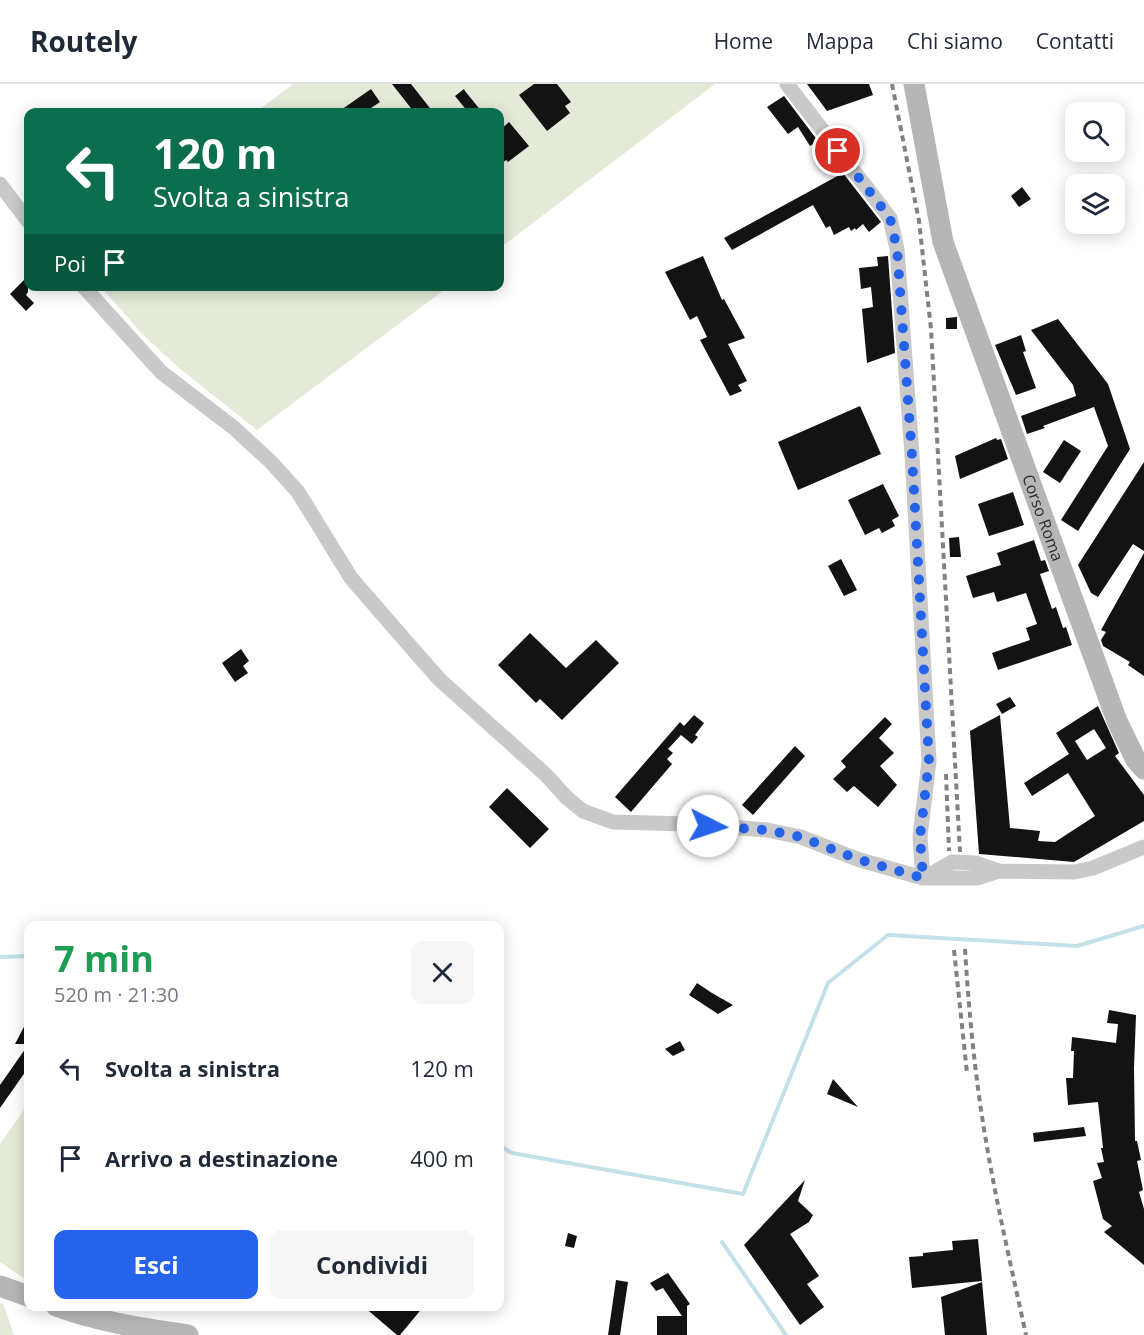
<!DOCTYPE html>
<html lang="it">
<head>
<meta charset="utf-8">
<style>
	body { margin:0; font-family:"Open Sans",sans-serif; background:#f6f6f7; color:#1f2937; height:100vh; display:flex; flex-direction:column; font-size:22px; white-space:nowrap }
	* { box-sizing:border-box; margin:0 }
	p { font-size:20px; color:#747a83 }
	.icon { flex:none; width:33px; height:33px; fill:none; stroke:currentColor; stroke-width:2; stroke-linecap:round; stroke-linejoin:round }
	.map { position:relative; flex:1; overflow:hidden }
	.sheet { position:absolute; left:24px; top:837px; width:480px; height:390px; display:flex; flex-direction:column; background:#fff; border-radius:12px; box-shadow:0 3px 15px #0003 }
	.sheet>* { flex:none }
	.top-card { position:absolute; left:24px; top:24px; width:480px; height:183px; border-radius:12px; box-shadow:0 3px 15px #0003; background:#0b6e4f; color:#fff; overflow:hidden }
	.fabs { position:absolute; left:1065px; top:18px; display:grid; gap:12px }
	.fabs a { display:grid; place-items:center; width:60px; height:60px; border-radius:12px; background:#fff; box-shadow:0 3px 15px #0003; font-size:30px }
	.pin { position:absolute; display:grid; place-items:center; width:51px; height:51px; color:#fff; margin:-26px; border:3px solid #fff; border-radius:50%; box-shadow:0 2px 6px #0007 }
	.me { position:absolute; width:66px; margin:-33px; rotate:94deg; stroke-linejoin:round; filter:drop-shadow(0 0 4px #0008) }
	.turn { display:flex; align-items:center; gap:21px; height:126px; padding:0 30px; font-size:27px }
	.turn .icon { width:78px; height:78px; stroke-width:2.5 }
	.turn b { display:block; font-size:42px; line-height:51px }
	.then { display:flex; align-items:center; height:57px; padding:0 30px; background:#0003; gap:12px; font-size:22px }
	.round { display:grid; place-items:center; flex:none; width:63px; height:63px; border-radius:12px; background:#f6f6f7 }
	.head { display:flex; align-items:center; justify-content:space-between; height:102px; padding:0 30px }
	h1 { font-size:36px; font-weight:700; line-height:45px; color:#1e9e55 }
	.action { display:flex; gap:12px; margin-top:auto; padding:12px 30px }
	.action a { flex:1; height:69px; border-radius:12px; background:#2563eb; color:#fff; font-size:24px; font-weight:700; line-height:69px; text-align:center }
	.action a+a { background:#f6f6f7; color:#1f2937 }
	ul { padding:0; list-style:none }
	li { display:flex; align-items:center; gap:18px; height:90px; padding:0 30px }
	li div { flex:1 }
	li b { display:block; font-size:22px }
	li em { font-style:normal }
	header { display:flex; align-items:center; gap:36px; box-sizing:border-box; height:84px; padding:0 30px; background:#fff; border-bottom:2px solid #e0e1e3 }
	header strong { font-size:28px }
	nav { display:flex; gap:33px; margin-inline-start:auto; font-size:21px }
	.map>svg:first-child { display:block }
</style>
</head>
<body>
<header>
<strong>Routely</strong>
<nav><a>Home</a><a>Mappa</a><a>Chi siamo</a><a>Contatti</a></nav>
</header>
<div class="map">
<svg width="1144" height="1251" viewBox="0 0 1144 1251">
	<rect width="100%" height="100%" fill="#fff"/>
	<path fill="#e4ead8" d="M293,0H715L500,164V28H256Z
		M101,203H448L257,346L179,284L144,252Z
		M28,1020V1197L0,1178V1060Z
		M3,1219L14,1251H0V1220Z"/>
	<g fill="none" stroke-linecap="round" stroke-linejoin="round">
		<path stroke="#c4e1ea" stroke-width="4" d="M0,873L28,872
			M500,1062L512,1069L743,1110L828,899L888,851L1077,862L1144,842
			M722,1158L786,1251"/>
	</g>
	<path fill="#131313" fill-rule="evenodd" d="M392,0H411L433,28H414Z
		M534,0H557L571,18L565,22L570,29L547,47L519,11Z
		M807,0H869L873,11L827,27Z
		M371,5L380,18L365,28H338Z
		M464,5L465,7L482,28H468L455,12Z
		M784,12L818,57L810,62L798,43L788,50L767,23Z
		M509,38L529,62L508,78L506,76L500,81V46Z
		M843,89L881,138L869,148L863,140L856,146L855,144L851,147L849,143L834,151L830,142L826,144L813,121L732,166L724,154Z
		M1022,103L1031,115L1019,123L1011,112Z
		M703,172L722,216L724,215L745,254L728,260L747,297L738,301L742,307L730,312L700,256L707,253L697,232L690,236L665,188Z
		M888,172L895,269L867,279L862,225L873,223L871,203L861,205L859,184L878,182L877,173Z
		M28,192V208L26,211L34,219L26,227L10,210Z
		M957,233V245H946V234Z
		M1058,235L1108,300L1130,365L1078,447L1061,436L1108,362L1094,323L1043,342L1045,344L1027,350L1021,332L1076,312L1073,301L1031,246Z
		M1021,251L1026,267L1023,268L1036,304L1016,311L995,261Z
		M860,322L881,370L798,406L778,358Z
		M996,354L997,356L1001,355L1008,375L960,395L955,372Z
		M1064,356L1081,367L1060,399L1043,388Z
		M1144,378V467L1133,460L1098,513L1091,509L1078,481Z
		M883,400L899,432L892,436L895,442L882,449L879,444L865,451L848,416Z
		M1013,408L1024,441L989,452L978,420Z
		M959,453L961,473H950L949,454Z
		M1034,456L1041,477L1045,476L1049,487L1040,490L1052,525L1056,523L1063,544L1066,543L1072,561L998,586L992,569L1030,556L1026,544L1037,540L1026,509L997,518L994,508L973,514L966,492L1001,481L997,469Z
		M1144,469V592L1128,581L1130,578L1103,562L1101,556L1106,548L1101,546Z
		M841,475L857,506L844,512L828,482Z
		M530,549L566,584L596,556L619,579L562,636L540,615L536,619L498,581Z
		M241,565L249,577L243,582L248,589L235,598L222,579Z
		M1010,613L1016,622L1002,630L996,620Z
		M1098,622L1119,669L1115,672L1144,711V737L1074,778L979,770L970,647L1000,631L1010,744L1040,747L1038,757L1055,758L1095,732L1068,689L1032,712L1024,699L1069,670L1056,649ZM1094,645L1106,664L1087,676L1075,657Z
		M694,631L704,639L695,651L698,653L692,660L681,651L668,665L673,669L667,675L672,680L631,728L615,713L680,638L684,642Z
		M885,633L892,640L879,654L894,669L880,682L897,701L878,723L854,702L847,708L833,695L846,683L841,677Z
		M795,662L805,672L753,731L742,721Z
		M507,704L549,745L530,764L489,723Z
		M697,899L712,909L733,921L718,930L689,911Z
		M1109,926L1136,931L1134,984L1135,1057H1137L1141,1076L1137,1077L1143,1106L1139,1108L1144,1125V1181L1104,1148L1112,1142L1103,1135L1093,1097L1102,1094L1097,1079L1104,1078L1101,1064H1103L1098,1018L1068,1021L1066,994H1073L1074,967H1071L1072,953L1116,959L1118,940L1107,939Z
		M28,935V960H15Z
		M680,957L685,966L673,972L665,965Z
		M28,961V984L0,1024V1001Z
		M833,995L858,1023L827,1010Z
		M1084,1043L1086,1052L1034,1058L1033,1049Z
		M805,1096L798,1117L813,1131L809,1138L790,1150L819,1192L807,1200L824,1223L800,1241L744,1161Z
		M568,1149L577,1152L574,1164L565,1162Z
		M978,1155L982,1197L912,1204L909,1173L923,1172V1169L953,1166L952,1157Z
		M668,1189L690,1220L687,1222V1251H657V1232H682L663,1204L656,1207L650,1199Z
		M616,1196L628,1198L620,1251H608Z
		M982,1198L987,1251H945L941,1213Z
		M363,1222H424L400,1251H397Z"/>
	<g fill="none" stroke-linecap="round" stroke-linejoin="round">
		<path stroke="#c9c9c9" stroke-width="15" d="M787,0L890,134L897,165L912,371L929,677L920,753L923,794
			M0,100L28,137
			M83,202L161,288L234,344L271,378L298,408L351,494L410,562L440,596L546,691L567,714L583,727L613,738L689,740L767,746L801,753L857,775L923,794H978L999,787L1074,788L1093,784L1144,763
			M926,793L952,778L976,779L999,787"/>
		<g stroke="#b6b6b6" stroke-width="21">
			<path id="s1" d="M914,0L943,158L1117,637L1136,676L1144,685"/>
			<path d="M0,1202L28,1212"/>
			<path d="M56,1222C98,1238 143,1244 188,1251"/>
		</g>
		<path stroke="#818181" stroke-width="4" stroke-dasharray="6 4.5" stroke-linecap="butt" d="M892,0L919,137L931,245L960,768
			M946,690L949,767
			M965,865C969,929 975,993 986,1057C997,1122 1012,1186 1026,1251
			M954,866L967,989"/>
	</g>
	<g fill="none" stroke-linecap="round" stroke-linejoin="round">
		<path stroke="#2563eb" stroke-width="10" stroke-dasharray="0 18" d="M708,742L767,746L801,753L857,775L923,794L920,753L929,677L912,371L897,165L890,134L838,67"/>
	</g>
	<g text-anchor="middle" dominant-baseline="central" stroke-width="6" stroke-linejoin="round" paint-order="stroke">
		<g font-size="16" fill="#2c2c2c" stroke="#fff">
			<text stroke="none"><textPath href="#s1" startOffset="454">Corso Roma</textPath></text>
		</g>
	</g>
</svg>
<div class="fabs">
<a><svg class="icon" aria-label="search" viewBox="0 0 24 24"><circle cx="10" cy="10" r="6"/><path d="M15 15l6 6"/></svg></a>
<a><svg class="icon" aria-label="layers" viewBox="0 0 24 24"><path d="M12 4l9 5-9 5-9-5zM3 14l9 5 9-5"/></svg></a>
</div>
<div class="pin" style="left:838px;top:67px;background:#d93025"><svg class="icon" aria-label="arrive" viewBox="0 0 24 24"><path d="M6 21V4h12l-3 4 3 4H6"/></svg></div>
<svg class="me" style="left:708px;top:742px" viewBox="-20 -20 40 40"><circle r="19" fill="#fff"/><path d="M0-13L10 11 0 6-10 11z" fill="#2563eb"/></svg>
<div class="top-card">
<div class="turn"><svg class="icon" aria-label="left" viewBox="0 0 24 24"><path d="M17 20v-9H6M10 6l-5 5 5 5"/></svg><div><b>120 m</b>Svolta a sinistra</div></div>
<div class="then">Poi<svg class="icon" aria-label="arrive" viewBox="0 0 24 24"><path d="M6 21V4h12l-3 4 3 4H6"/></svg></div>
</div>
<section class="sheet">
<div class="head"><div><h1>7 min</h1><p>520 m · 21:30</p></div><a class="round"><svg class="icon" aria-label="close" viewBox="0 0 24 24"><path d="M6 6l12 12M18 6L6 18"/></svg></a></div>
<ul>
<li><svg class="icon" aria-label="left" viewBox="0 0 24 24"><path d="M17 20v-9H6M10 6l-5 5 5 5"/></svg><div><b>Svolta a sinistra</b></div><em>120 m</em></li>
<li><svg class="icon" aria-label="arrive" viewBox="0 0 24 24"><path d="M6 21V4h12l-3 4 3 4H6"/></svg><div><b>Arrivo a destinazione</b></div><em>400 m</em></li>
</ul>
<div class="action"><a>Esci</a><a>Condividi</a></div>
</section>
</div>
</body>
</html>
